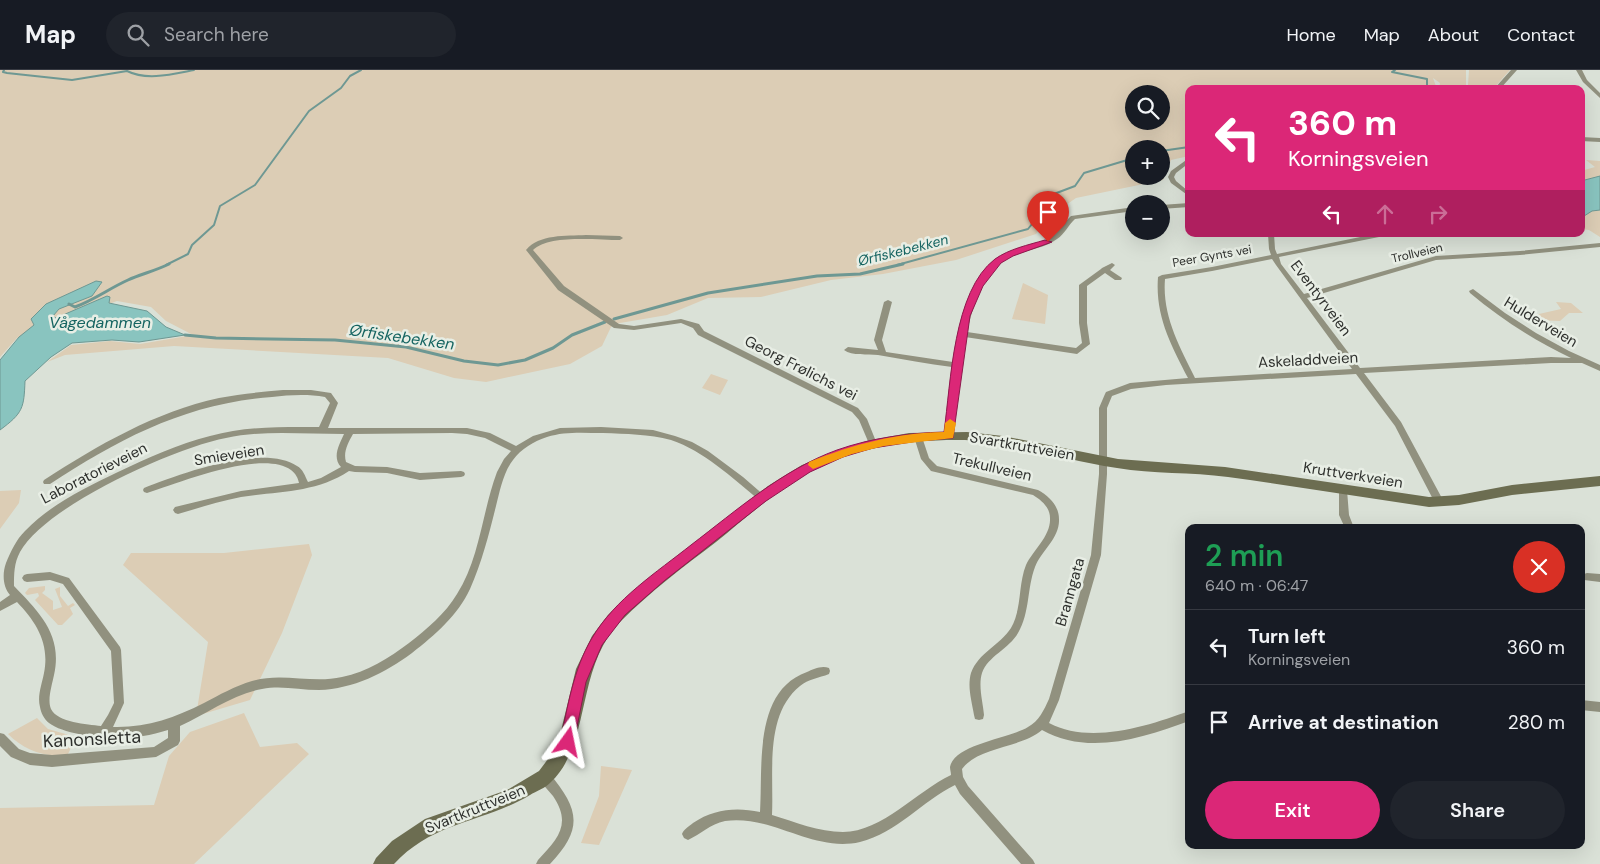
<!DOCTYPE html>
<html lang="en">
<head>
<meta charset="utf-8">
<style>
	body { margin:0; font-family:"DM Sans",sans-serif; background:#20242c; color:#f1f3f6; height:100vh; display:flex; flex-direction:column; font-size:19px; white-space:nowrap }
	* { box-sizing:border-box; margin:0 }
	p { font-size:16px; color:#9ea1a6 }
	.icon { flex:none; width:28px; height:28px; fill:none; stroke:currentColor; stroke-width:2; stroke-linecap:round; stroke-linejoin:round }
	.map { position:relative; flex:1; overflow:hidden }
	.sheet { position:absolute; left:1185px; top:454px; width:400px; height:325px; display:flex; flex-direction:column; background:#171b24; border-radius:10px; box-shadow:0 5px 20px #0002 }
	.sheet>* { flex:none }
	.banner { position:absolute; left:1185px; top:15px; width:400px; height:152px; border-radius:10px; box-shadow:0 5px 20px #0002; background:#db2777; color:#fff; overflow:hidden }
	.fabs { position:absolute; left:1125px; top:15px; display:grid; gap:10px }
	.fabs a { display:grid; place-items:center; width:45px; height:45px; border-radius:50%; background:#171b24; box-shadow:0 5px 20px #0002; font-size:25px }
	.pin { position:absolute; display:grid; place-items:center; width:42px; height:42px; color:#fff; margin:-51px -21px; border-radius:50% 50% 50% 0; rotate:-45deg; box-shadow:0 0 5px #0007 }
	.pin .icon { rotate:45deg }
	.me { position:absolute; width:55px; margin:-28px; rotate:12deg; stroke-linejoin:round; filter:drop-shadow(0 0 4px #0008) }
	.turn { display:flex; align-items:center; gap:18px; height:105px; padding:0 20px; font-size:22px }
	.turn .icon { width:65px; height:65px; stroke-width:2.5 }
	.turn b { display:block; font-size:35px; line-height:42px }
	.lanes { display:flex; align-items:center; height:48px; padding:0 20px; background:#0003; justify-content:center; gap:25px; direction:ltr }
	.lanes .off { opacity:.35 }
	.round { display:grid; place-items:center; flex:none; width:52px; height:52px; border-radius:26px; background:#20242c }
	.head { display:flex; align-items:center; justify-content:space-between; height:85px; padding:0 20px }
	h1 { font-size:30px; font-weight:600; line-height:38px; color:#1e9e55 }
	.action { display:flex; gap:10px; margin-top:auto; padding:10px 20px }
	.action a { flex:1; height:58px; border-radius:30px; background:#db2777; color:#fff; font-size:20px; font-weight:600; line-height:58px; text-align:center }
	.action a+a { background:#20242c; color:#f1f3f6 }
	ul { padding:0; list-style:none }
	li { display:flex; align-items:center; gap:15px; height:75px; padding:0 20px; border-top:1px solid #363941 }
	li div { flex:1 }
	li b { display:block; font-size:19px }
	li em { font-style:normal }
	header { display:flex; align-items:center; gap:30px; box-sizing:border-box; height:70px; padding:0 25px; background:#171b24; border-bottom:1px solid #363941 }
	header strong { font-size:24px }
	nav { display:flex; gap:28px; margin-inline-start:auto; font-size:18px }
	.search { width:350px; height:45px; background:#20242c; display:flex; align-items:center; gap:12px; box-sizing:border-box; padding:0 18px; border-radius:28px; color:#9ea1a6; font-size:19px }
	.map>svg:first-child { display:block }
</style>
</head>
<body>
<header>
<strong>Map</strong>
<div class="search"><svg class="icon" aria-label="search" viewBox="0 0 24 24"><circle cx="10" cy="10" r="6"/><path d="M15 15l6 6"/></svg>Search here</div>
<nav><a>Home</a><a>Map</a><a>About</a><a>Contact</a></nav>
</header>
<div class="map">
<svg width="1600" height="794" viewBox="0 0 1600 794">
	<rect width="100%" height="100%" fill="#dae1d7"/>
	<path fill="#dccdb5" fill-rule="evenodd" d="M0,0H1466V19H1439L1440,13L1433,8L1437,19H1189V86L1171,90L1163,110L1076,128L1049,147L1036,164L956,190L883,204L831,210L761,227L708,228L667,245L620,253L611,257L602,276L570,294L486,312L454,308L388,288L174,276L65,285L47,292L71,275L110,271L140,274L193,265L166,251L151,237L117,231L17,268L0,287ZM1134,24H1161V51H1134ZM1134,79H1161V106H1134Z
		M1469,0H1510L1493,19H1476L1468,15Z
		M1586,90L1600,91V106L1581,111V101L1595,97Z
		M1600,140V167L1589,160L1581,159V148L1592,141Z
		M1023,213L1048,225L1045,254L1012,249Z
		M1556,232L1571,233L1583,243H1569L1560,251L1534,250L1530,246L1561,239Z
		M711,304L728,310L720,325L702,318Z
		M21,420L19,433L0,459V421Z
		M309,474L312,485L282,563L250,630L196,646L208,572L123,495L131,483H224Z
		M45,516V520L42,523L53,531V540L62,537L55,519L60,517V526L68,536L73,533L75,535L70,538L73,544L62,555H58L35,530L39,526L38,523L27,525L25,523L29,518Z
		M244,643L260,677L297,673L309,684L194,794H0V738L154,735L169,686L190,662Z
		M37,648L48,659L76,667L68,684C46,689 24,680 8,664Z
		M601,696L632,700L599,775L581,773L599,726Z"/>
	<path fill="#89c4bf" stroke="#6e9893" d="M1600,106V140L1592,141L1581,148V111Z
		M96,211L102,212L92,226L59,239L53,246L56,248L107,226L110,227L109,233L147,241L166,257L185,265L139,272L112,270L72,273L51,287L25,311C24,338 23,343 0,360V290L19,267L34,255L31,249L46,234Z"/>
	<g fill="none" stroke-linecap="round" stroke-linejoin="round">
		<path stroke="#6e9893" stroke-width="2" d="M4,0L3,2L7,3L72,10L127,1C147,11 173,4 194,0
			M1395,0L1392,2L1427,9V19
			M1161,81L1189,77
			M166,195L188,184L192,175L214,155L220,136L255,115L309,41L341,18L350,6L361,0
			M897,195L1028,159L1036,149L1034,137L1046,127L1075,116L1084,103L1134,88"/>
		<path stroke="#6e9893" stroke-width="3" d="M69,234L75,237C94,230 110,218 128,210C141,204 155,201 169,194
			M614,249L708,223L817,206L860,204L903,194
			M185,265L216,268L335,270L406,277L464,291L498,295L525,290L553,278L572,265L605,252"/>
		<path fill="#91917f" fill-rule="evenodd" d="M1511,0H1517L1500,19H1494Z
			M1576,0H1582L1587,10L1600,23V28L1583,12Z
			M1581,67L1600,68V72L1581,71Z
			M1189,88V93L1176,103L1174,107L1176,111L1188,121L1189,123L1186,124L1171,113L1168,107L1171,101Z
			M1189,133V137L1161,139V135Z
			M1134,137V141L1075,149C1068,155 1065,164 1057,169C1045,178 1030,179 1017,184C985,195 974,232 967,262L1076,278L1082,273L1079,253V215L1101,199L1102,198L1112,193L1115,195L1110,200L1122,208L1121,210H1115L1105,203L1087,216V253L1090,274L1077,284L965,267L961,293L962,295L960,298L952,367L949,368L945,365L952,297C928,294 903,289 878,285C868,284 852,286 844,280L848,277L878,280L874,270L884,232L888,230L892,232L882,270L886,282L953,292C959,258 969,204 1002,185C1018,176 1038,177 1053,166C1060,161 1064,152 1071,146Z
			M1268,164H1274L1275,179L1277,184L1375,164H1387L1384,166L1279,187L1281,194L1304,224L1436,186L1520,181L1600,173V177L1520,185L1436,190L1307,228L1360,298L1551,287L1571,288C1535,271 1501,249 1470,223L1469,221L1473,219L1505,243L1536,263L1569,281L1600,295V301L1582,293H1551L1364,303L1401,352L1444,432L1442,435H1436L1395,356L1356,304L1166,315L1131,319L1112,326L1107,338V404L1101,485L1059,630L1049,653C1090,675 1148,656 1189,641V651C1143,668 1088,686 1042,660C1019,679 979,676 962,699L963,707L968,716L1033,790L1035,794H1021L960,724L955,715C922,731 897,763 860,772C813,783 771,744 725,751C710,754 701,764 688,770L684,768L682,764C684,759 688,757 693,753C714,739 736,737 760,742C763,697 753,621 807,602C813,599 822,595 829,598L830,601L829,604C819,608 808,609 800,616C764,645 774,704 772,745C795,752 819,762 843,762C882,762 917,721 951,705C951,702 950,700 950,697C954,674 1011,668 1028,657C1039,651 1044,640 1049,629L1091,485L1099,404V338L1105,324L1106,322L1130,313L1188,308C1171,275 1155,246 1158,207L1162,205L1212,197L1271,185L1269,179ZM1272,189L1276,195L1352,299L1195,308C1179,276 1162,245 1165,209L1212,201Z
			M586,165L620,166L623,168L620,170C598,170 549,164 533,180L564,216L619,254L634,256L681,249L699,254L704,261L858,338L867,349L877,374L876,376H870L859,350L852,342L698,265L693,258L681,253L634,260L614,258L558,220L526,180C539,164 566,166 586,165Z
			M283,320H311L331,323L338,333L328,358H467L490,363L516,376L533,366L560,358L601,357L653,360L675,366L692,372L708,381L743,407L766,427L764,429H758C731,407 704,381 671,370C649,364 626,364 603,363C585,363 565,361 547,367C534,371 521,379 513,390C503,403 500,421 496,436C489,464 482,492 470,519C458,545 435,565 412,583C385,603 353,619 319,620C299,620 281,615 262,619C233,624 207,644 180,656V671L178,675L156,687L52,697L30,695L11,687L0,676V663L4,664L19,679L30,683L52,685L154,677L168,668V660C160,662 151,665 143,666C121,670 67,667 49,653C44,649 41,643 40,637C37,626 42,614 44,603C50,573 36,552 17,532L0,541V532L10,525C3,517 2,504 6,493C11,481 16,470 25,461C51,434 85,418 118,402C148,388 178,374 210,366C246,356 282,357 319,357L330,333L325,327C308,324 289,325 272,327C185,334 121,368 50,414H44L43,412L44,410C98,375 155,342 219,328C240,324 261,322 283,320ZM282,363L344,364C339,375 332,387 341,397L321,408L308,412C305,406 303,399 297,396C263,373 179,404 144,418L143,420L144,422L147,423C179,413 262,379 291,400C296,404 298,408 299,413L241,421L175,437L173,440L175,443L178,444C199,438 220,431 241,427C279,421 316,423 349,401L355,402L387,403L420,410L461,407L464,406L465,404L464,402L461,401L420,403L387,397L355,396L346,392C343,382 348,373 353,364L452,363L467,364L485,368L511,381L504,389L497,402C482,442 480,488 457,524C445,544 427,559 409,573C389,588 367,602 342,607C312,614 282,602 252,611C235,616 219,625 204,633C174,648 146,658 113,657L124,633L121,580L120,577L69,508L50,502L27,504L24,505L22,508L24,511L27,512L50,510L63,514L111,581L114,633L108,645L101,656C87,654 58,653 51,639C47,630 52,615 54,605C63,565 39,542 14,516C14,504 14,493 20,482C45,436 174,378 226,368C244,364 263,363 282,363Z
			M918,364L922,367L929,388L937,396L1038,420C1049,426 1059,436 1059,449C1060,468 1041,481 1035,497C1027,518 1030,543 1018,563C1009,579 988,586 982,603C978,616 983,632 984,645L983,649L979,650L975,649L974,645C972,632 967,617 971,603C978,583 1000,575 1011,558C1022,539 1018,515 1026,495C1033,480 1051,466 1050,448C1050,437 1041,430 1033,425L931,401L921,389L914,367Z
			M1343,417L1346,418L1347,420L1349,445L1354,458H1345L1339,445V420L1340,418Z
			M1587,503L1600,504V512L1584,510L1582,507L1584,504Z
			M1581,630L1600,632V642L1581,640Z
			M545,701L549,703C579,739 584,758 550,794H536L538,790C558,769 572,754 553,726C548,720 542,714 539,707L541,703Z"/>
		<path fill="#6c6d51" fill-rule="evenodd" d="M967,362L1003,366L1118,389L1225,397L1429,427L1459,425L1512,415L1600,406V416L1512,425L1459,435L1429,437C1362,427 1295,416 1228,407C1191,402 1153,404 1117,398C1066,391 1017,372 965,370C912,369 857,376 810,402C776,420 746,448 716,472C683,497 650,522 621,551C575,597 592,673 551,712C546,718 536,721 530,725C483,753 434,751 394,794H373L376,788L392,771L425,749L507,720L539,701L557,677L576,599L592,566L608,545L644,512L768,416L802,395L866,371L909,363Z"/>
	</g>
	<path fill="#db2777" stroke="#8e194d" d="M1045,170L1052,172L1013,186L1001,193L983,216L970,246L953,368L918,371L873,378L843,387L810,402L766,431L664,511L625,545L602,575L586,612L573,677L568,679L562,677L560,672C568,636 573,600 592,568C615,529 657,502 691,475C737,440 782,400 837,380C871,368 908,363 944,362C951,312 953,221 995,189C1009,179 1028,175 1045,170Z"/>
	<path fill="#f59e0b" d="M950,349L956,353L953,368L884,376L852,384L813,399L808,395L809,392C854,374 896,363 944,362L945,353Z"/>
	<g text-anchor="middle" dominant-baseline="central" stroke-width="5" stroke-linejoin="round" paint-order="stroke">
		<g font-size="12" fill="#2e302d" stroke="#e8eee5">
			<text transform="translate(1417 183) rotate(-13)">Trollveien</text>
			<text transform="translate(1212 186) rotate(-10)">Peer Gynts vei</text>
		</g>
		<g font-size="14" font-style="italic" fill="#156461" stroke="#e8eee5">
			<text transform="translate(903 180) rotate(-14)">Ørfiskebekken</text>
		</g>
		<g font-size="15" fill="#2e302d" stroke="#e8eee5">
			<text transform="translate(1321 228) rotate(53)">Eventyrveien</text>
			<text transform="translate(1541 252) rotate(31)">Hulderveien</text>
			<text transform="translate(1308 290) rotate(-3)">Askeladdveien</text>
			<text transform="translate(801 298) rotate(27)">Georg Frølichs vei</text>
			<text transform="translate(1022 376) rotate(10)">Svartkruttveien</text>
			<text transform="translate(229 385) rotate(-9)">Smieveien</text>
			<text transform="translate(992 397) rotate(13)">Trekullveien</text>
			<text transform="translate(94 403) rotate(-27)">Laboratorieveien</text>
			<text transform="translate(1353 405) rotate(9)">Kruttverkveien</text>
			<text transform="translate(1070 522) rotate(-74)">Branngata</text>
			<text transform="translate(475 739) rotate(-22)">Svartkruttveien</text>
		</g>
		<g font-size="16" font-style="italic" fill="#156461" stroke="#e8eee5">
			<text x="100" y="252">Vågedammen</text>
			<text transform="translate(402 267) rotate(8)">Ørfiskebekken</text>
		</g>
		<g font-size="18" fill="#2e302d" stroke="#e8eee5">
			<text transform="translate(92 669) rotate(-3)">Kanonsletta</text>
		</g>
	</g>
</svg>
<div class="fabs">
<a><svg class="icon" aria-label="search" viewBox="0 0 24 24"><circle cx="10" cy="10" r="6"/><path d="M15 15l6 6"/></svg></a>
<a>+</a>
<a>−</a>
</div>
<div class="pin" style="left:1048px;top:172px;background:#d93025"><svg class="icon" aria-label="arrive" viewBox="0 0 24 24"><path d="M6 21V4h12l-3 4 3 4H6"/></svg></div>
<svg class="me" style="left:568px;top:672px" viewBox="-20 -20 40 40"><path d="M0-17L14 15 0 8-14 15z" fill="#db2777" stroke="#fff" stroke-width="4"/></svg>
<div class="banner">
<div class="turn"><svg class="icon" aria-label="left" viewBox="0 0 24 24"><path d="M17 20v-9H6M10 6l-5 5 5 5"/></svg><div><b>360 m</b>Korningsveien</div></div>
<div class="lanes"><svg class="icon" aria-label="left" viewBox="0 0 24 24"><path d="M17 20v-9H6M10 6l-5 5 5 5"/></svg><svg class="icon off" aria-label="ahead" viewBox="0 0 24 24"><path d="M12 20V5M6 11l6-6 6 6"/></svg><svg class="icon off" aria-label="right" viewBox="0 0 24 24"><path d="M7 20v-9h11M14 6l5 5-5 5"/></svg></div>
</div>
<section class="sheet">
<div class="head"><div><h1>2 min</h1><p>640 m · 06:47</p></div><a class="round" style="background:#d93025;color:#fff"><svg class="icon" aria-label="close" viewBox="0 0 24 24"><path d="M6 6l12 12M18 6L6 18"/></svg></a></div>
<ul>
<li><svg class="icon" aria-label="left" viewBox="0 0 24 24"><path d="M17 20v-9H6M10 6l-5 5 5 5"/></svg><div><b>Turn left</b><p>Korningsveien</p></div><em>360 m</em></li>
<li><svg class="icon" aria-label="arrive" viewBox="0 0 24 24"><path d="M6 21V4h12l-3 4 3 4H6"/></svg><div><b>Arrive at destination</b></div><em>280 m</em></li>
</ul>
<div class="action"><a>Exit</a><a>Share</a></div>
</section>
</div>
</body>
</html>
